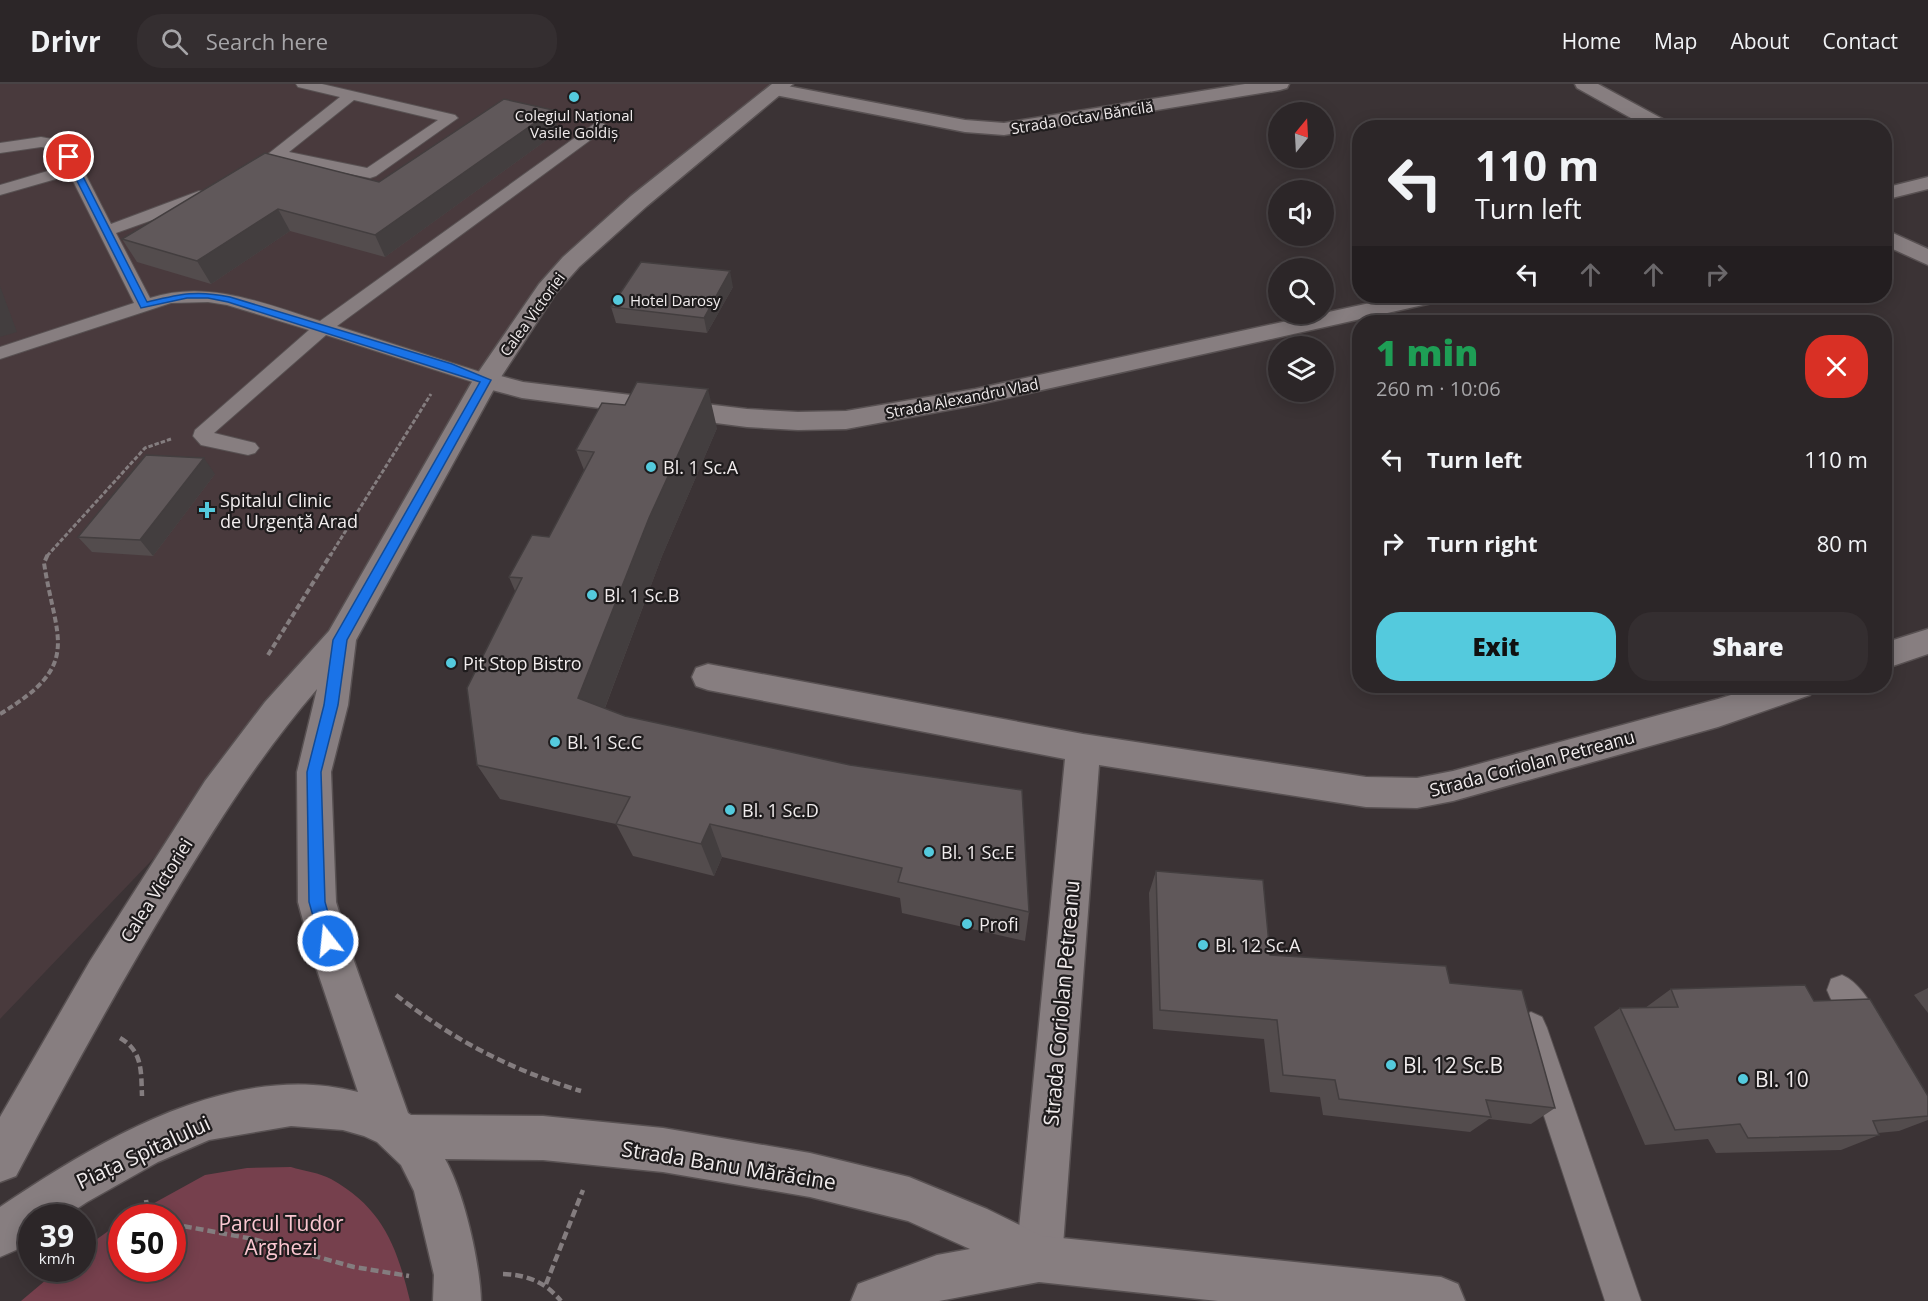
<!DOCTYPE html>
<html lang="en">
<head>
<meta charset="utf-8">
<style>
	body { margin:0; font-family:"Open Sans",sans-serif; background:#342e30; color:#f1f3f6; height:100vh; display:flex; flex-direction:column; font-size:22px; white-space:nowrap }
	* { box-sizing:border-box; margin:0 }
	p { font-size:20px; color:#a6a5a8 }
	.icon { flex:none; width:33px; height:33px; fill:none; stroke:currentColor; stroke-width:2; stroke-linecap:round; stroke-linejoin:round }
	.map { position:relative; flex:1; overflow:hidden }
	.drawer { position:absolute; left:1352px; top:231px; width:540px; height:378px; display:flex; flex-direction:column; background:#2c2628; border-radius:24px; box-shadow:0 3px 15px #0003,0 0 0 2px #484345 }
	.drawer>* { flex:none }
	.hud { position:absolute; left:1352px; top:36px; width:540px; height:183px; border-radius:24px; box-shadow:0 3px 15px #0003,0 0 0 2px #484345; background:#2c2628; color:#f1f3f6; overflow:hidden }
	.needle { width:39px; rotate:18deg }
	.fabs { position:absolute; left:1268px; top:18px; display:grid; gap:12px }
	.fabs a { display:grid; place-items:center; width:66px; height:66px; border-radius:50%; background:#2c2628; box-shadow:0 3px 15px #0003,0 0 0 2px #484345; font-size:30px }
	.speed { position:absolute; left:18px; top:1120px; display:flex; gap:12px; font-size:30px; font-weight:700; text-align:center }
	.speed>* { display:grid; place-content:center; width:78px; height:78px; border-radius:50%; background:#2c2628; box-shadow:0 3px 15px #0003,0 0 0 2px #484345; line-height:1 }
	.speed small { font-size:15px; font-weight:400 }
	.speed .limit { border:9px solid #d22; background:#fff; color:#111 }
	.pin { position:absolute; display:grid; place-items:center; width:51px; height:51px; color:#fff; margin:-26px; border:3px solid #fff; border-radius:50%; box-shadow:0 2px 6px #0007 }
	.me { position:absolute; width:66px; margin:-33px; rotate:344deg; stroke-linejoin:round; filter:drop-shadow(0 0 4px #0008) }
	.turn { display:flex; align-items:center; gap:21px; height:126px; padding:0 24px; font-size:27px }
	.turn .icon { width:78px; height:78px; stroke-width:2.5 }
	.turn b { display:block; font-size:42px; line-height:51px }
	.lanes { display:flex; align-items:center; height:57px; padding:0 24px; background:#0003; justify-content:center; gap:30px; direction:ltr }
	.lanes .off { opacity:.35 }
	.round { display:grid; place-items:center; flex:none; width:63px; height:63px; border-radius:24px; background:#342e30 }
	.summary { display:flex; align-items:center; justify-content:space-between; height:102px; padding:0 24px }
	h1 { font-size:36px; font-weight:800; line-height:45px; color:#1e9e55 }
	.button { display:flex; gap:12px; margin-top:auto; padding:12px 24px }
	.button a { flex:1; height:69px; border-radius:24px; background:#54cadd; color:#111; font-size:24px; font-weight:800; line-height:69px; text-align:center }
	.button a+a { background:#342e30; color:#f1f3f6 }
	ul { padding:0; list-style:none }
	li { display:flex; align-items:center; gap:18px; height:84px; padding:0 24px }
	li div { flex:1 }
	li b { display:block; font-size:22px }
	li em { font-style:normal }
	header { display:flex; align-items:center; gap:36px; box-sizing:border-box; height:84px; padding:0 30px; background:#2c2628; border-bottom:2px solid #484345 }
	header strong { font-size:28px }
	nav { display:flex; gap:33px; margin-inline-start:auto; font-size:21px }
	.search { width:420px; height:54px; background:#342e30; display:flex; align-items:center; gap:15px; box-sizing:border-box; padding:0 21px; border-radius:24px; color:#a6a5a8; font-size:22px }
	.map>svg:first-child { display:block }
</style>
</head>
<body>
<header>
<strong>Drivr</strong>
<div class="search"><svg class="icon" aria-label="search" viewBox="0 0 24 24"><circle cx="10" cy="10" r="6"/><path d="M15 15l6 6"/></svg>Search here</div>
<nav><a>Home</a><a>Map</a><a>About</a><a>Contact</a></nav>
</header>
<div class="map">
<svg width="1928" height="1217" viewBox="0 0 1928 1217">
	<rect width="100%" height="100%" fill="#3b3335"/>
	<path fill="#493a3d" d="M0,0H783L571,178L340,556L217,708L0,935Z"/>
	<path fill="#76404d" d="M291,1083C304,1087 320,1089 331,1095C383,1124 397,1163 410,1217H21L59,1185H82L83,1165L121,1138L122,1185H172V1134H127L205,1091L247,1084Z"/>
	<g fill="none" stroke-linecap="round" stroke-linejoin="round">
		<defs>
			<path id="service" d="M296,0H322L455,31L458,34L376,92L370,94L280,76L275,80H263L261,77L263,74L340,13L298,3ZM354,16L438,36L367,84L289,68Z
				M599,38L604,40L607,43L604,46L337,242L493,292L496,296L493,300L486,302L479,300L326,251L214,349L255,359L259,364L255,369L248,371L201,361L193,352L195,346L309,246L227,221L208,218L171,219L0,275V263L134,219L70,91L0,111V101L65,82L57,65L41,63L0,69V59L41,53L69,58L111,140L199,107H211L213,111L211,115L116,149L150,214C208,195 265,220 320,237L594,40Z
				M1842,891C1861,899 1875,925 1883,944L1878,955L1867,960C1848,952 1835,925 1827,906L1831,895Z
				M1531,928L1542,933L1547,944L1641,1217H1605L1515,944L1520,933Z"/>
			<path id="minor" d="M777,0L965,36L1004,39L1245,0H1289L1287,4L1280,6L1004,51L965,48L770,10L768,6L770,2Z
				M1575,0H1598L1672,40L1675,44H1649L1577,4Z
				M1928,93V105L1884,116V104Z
				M1884,145L1928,165V181L1884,161Z
				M1402,212H1444L1440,217L1432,219L975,321L846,345L798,346L747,343L522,314L477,302L473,296L477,290L486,288L523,298L747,325L798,328L846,327L975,305Z
				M1928,545V570L1884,585V559Z
				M708,580L1083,650L1366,693L1417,694L1453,687L1718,615L1760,602H1814L1810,611L1718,643L1453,717L1417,724L1366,723L1099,681L1062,1175L1055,1191L1039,1198L1023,1191L1016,1175L1065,675L708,606L696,602L692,593L696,584Z"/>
			<path id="secondary" d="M772,0H793L647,122L579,183L556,209L499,296L356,556L348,621L331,688L336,818L354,877L408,1029L411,1031L543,1032L663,1044L810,1069L909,1093L987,1125L1042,1152L1441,1193L1458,1200L1465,1217H1218L1039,1198L939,1217H851L858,1200L937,1171L970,1165L908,1137L810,1113L663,1088L543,1076L445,1075C464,1108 480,1179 481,1217H433L434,1191L414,1107L401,1081L377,1058L364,1052L343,1046L291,1042L209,1056L158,1078L87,1118L63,1134H32V1156L16,1166L0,1173V1123C100,1056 233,975 358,1008L314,877L298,818L297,688L317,605C260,671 217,740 172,814C117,905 66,998 16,1092L0,1098V1033L90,877L205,697L265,618L329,547L473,296L539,200L563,173L631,112Z"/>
		</defs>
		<use href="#service" stroke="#585152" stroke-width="2"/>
		<use href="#minor" stroke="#585152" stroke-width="3"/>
		<use href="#secondary" stroke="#585152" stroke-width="3"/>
		<path stroke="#847d7f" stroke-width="3" stroke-dasharray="4.5 2" stroke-linecap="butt" d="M47,472L145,364L171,355
			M330,472L431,310"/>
		<path stroke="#847d7f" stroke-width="4" stroke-dasharray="6 3" stroke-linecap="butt" d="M268,571L331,470
			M0,630C83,580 56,557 44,479L48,470"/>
		<path stroke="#847d7f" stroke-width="4.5" stroke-dasharray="8 4" stroke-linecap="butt" d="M396,911C455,957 509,985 581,1007
			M120,954C143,967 141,988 142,1012
			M146,1116L148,1128L153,1134
			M172,1140L253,1155L354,1183L409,1192
			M503,1190C528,1191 545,1198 561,1217
			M546,1200L583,1106"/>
		<use href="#service" fill="#877e80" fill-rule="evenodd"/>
		<use href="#minor" fill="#877e80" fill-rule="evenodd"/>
		<use href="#secondary" fill="#877e80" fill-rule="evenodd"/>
	</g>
	<path fill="#534c4d" d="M553,26L559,47L385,173L290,147L211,200L137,178L122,155L379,98Z
		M733,203L707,249L616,239L611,223Z
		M717,344L662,472L605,624L1029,828L1025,857L902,829L900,814L722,773L714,792L633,772L616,740L500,715L477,681L515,507L509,493L549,453L584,386L576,366Z
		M215,390L153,472L92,468L78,453Z
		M1156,787L1270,871L1450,899L1555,1024L1531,1040L1489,1035L1470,1048L1323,1031L1320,1013L1270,1008L1264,955L1153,945L1149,809Z
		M1928,904V929L1914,911Z
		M1671,905L1814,917L1928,1012V1036L1899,1047L1878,1049L1879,1051L1841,1066L1716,1069L1708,1055L1645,1061L1594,943L1620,924H1645Z"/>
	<path fill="#433e3f" d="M553,26L559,47L385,173L375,151Z
		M278,125L290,147L211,200L197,177Z
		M730,187L733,203L707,249L704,234Z
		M0,202L17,248L0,253Z
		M708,305L717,344L662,472L595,650L578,614L649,434Z
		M204,374L215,390L153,472L140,456Z
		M710,740L722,773L714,792L701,760Z"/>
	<path fill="#60585a" stroke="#433e3f" stroke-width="1.5" d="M504,15L553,26L375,151L278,125L197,177L122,155L265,69L379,98Z
		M641,178L730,187L704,234L611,223Z
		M637,298L708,305L649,434L578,614L625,632L850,681L1022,706L1029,828L898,798L902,784L710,740L701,760L616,740L630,713L477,681L467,604L522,494L509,493L532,451L549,453L594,368L576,366L602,319L625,321Z
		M146,371L204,374L140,456L78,453Z
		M1156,787L1263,796L1270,871L1446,882L1450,899L1522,906L1555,1024L1486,1016L1491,1033L1339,1015L1335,996L1283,991L1277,936L1160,926Z
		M1805,901L1814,917L1870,915L1928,1012V1032L1873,1037L1879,1051L1748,1054L1740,1040L1675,1046L1620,924L1678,923L1671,905Z"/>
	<path fill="#1a73e8" stroke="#114b97" stroke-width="1.5" d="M69,70L73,73L147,218C181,210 196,206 230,213L452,280L491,296L347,556L338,621L321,688L325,818L336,857L334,862L328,864L323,862L320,857L309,818L307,688L324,621L333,556L480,298L228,218L208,214H187L141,224L65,73Z"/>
	<g fill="#54cadd" stroke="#1f1c1d" stroke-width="2">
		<circle cx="574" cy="13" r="6"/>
		<circle cx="618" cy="216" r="6"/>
		<circle cx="651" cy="383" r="6"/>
		<path d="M204 417h6v6h6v6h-6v6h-6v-6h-6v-6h6z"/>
		<circle cx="592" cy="511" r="6"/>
		<circle cx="451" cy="579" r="6"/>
		<circle cx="555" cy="658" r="6"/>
		<circle cx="730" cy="726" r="6"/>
		<circle cx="929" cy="768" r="6"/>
		<circle cx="967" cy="840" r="6"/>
		<circle cx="1203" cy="861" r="6"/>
		<circle cx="1391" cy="981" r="6"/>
		<circle cx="1743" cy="995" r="6"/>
	</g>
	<g text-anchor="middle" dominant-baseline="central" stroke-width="4.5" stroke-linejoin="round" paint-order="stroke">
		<g font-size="15" fill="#f1eced" stroke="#1f1c1d">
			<text x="574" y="31">Colegiul Național<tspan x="574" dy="17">Vasile Goldiș</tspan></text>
			<text x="630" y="216" text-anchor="start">Hotel Darosy</text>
		</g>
		<g font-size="15" fill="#f1eced" stroke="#1f1c1d">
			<text transform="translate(1082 33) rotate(-9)">Strada Octav Băncilă</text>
			<text transform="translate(532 230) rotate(-54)">Calea Victoriei</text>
			<text transform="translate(962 314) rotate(-11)">Strada Alexandru Vlad</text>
		</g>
		<g font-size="18" fill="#f1eced" stroke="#1f1c1d" text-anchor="start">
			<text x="663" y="383">Bl. 1 Sc.A</text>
			<text x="220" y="416">Spitalul Clinic<tspan x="220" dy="21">de Urgență Arad</tspan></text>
			<text x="604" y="511">Bl. 1 Sc.B</text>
			<text x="463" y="579">Pit Stop Bistro</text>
			<text x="567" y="658">Bl. 1 Sc.C</text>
			<text x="742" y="726">Bl. 1 Sc.D</text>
			<text x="941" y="768">Bl. 1 Sc.E</text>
			<text x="979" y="840">Profi</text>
			<text x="1215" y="861">Bl. 12 Sc.A</text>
		</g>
		<g font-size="18" fill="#f1eced" stroke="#1f1c1d">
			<text transform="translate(1532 679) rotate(-15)">Strada Coriolan Petreanu</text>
			<text transform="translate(156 806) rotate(-58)">Calea Victoriei</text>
		</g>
		<g font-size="21" fill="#f1eced" stroke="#1f1c1d">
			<text transform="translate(1061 919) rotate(-85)">Strada Coriolan Petreanu</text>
			<text transform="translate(143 1068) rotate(-25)">Piața Spitalului</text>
			<text transform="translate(729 1081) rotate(9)">Strada Banu Mărăcine</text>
		</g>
		<g font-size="21" fill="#f1eced" stroke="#1f1c1d" text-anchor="start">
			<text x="1403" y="981">Bl. 12 Sc.B</text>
			<text x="1755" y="995">Bl. 10</text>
		</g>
		<g font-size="21" fill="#fbc7d1" stroke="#1f1c1d">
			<text x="281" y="1139">Parcul Tudor<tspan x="281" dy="24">Arghezi</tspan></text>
		</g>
	</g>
</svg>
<div class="fabs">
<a><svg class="needle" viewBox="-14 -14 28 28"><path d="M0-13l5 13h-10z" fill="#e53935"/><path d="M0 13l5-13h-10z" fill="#a6a5a8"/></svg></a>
<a><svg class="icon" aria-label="sound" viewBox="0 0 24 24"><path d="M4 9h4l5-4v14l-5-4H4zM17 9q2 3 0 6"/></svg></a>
<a><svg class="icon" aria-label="search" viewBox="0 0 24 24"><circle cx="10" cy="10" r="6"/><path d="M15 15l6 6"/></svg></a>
<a><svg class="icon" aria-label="layers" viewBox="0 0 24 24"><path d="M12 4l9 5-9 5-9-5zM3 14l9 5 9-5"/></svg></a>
</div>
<div class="speed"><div>39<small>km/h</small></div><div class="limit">50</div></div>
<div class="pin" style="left:69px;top:73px;background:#d93025"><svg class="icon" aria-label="arrive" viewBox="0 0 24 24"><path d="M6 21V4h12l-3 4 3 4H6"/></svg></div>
<svg class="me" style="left:328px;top:857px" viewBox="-20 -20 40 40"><circle r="17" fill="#1a73e8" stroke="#fff" stroke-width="3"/><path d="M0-11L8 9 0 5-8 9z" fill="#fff"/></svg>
<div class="hud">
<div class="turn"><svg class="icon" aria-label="left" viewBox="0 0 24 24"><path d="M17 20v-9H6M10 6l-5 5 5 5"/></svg><div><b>110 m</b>Turn left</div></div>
<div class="lanes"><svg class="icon" aria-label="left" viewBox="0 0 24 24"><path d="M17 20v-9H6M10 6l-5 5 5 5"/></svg><svg class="icon off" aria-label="ahead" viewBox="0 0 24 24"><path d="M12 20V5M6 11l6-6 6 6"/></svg><svg class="icon off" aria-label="ahead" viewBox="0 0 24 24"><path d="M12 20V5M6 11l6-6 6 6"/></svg><svg class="icon off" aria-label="right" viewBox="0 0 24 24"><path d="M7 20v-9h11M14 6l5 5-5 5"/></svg></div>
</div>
<section class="drawer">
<div class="summary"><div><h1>1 min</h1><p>260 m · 10:06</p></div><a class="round" style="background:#d93025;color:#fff"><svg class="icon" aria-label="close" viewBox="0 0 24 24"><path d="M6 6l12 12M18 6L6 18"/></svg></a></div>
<ul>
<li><svg class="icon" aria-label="left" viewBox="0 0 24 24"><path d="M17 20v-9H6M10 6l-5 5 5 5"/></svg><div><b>Turn left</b></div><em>110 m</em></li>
<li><svg class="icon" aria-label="right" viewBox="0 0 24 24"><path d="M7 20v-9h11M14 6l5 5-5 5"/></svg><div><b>Turn right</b></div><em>80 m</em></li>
</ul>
<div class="button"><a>Exit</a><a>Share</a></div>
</section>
</div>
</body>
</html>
